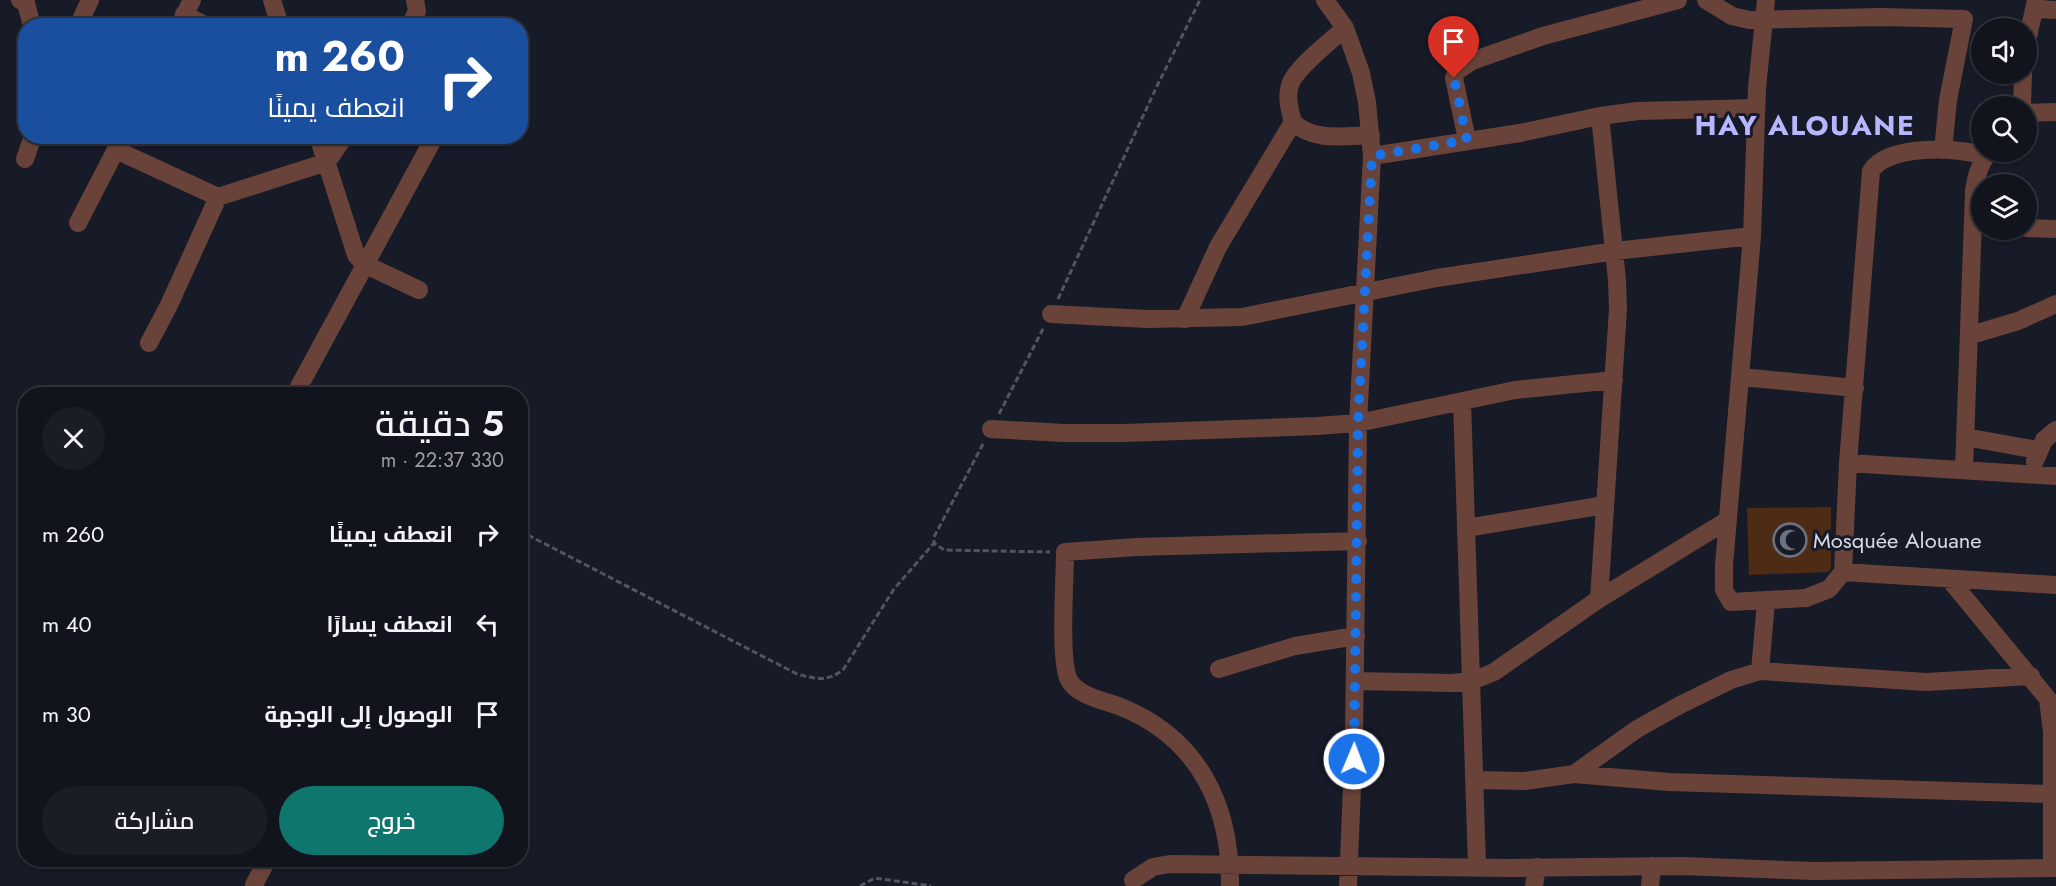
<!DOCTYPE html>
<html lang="ar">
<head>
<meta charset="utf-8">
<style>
	body { margin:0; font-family:Jost,Cairo,sans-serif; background:#1a1d26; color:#f1f3f6; direction:rtl; height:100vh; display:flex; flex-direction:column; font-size:22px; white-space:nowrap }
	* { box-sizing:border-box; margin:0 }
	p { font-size:20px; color:#9c9ea4 }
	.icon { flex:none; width:33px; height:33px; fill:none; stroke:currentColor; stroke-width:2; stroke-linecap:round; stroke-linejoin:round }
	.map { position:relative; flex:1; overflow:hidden; direction:ltr }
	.drawer { position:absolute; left:18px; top:387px; width:510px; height:480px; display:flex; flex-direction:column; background:#11141d; border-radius:24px; box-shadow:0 2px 4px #0004,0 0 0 2px #30333b; direction:rtl }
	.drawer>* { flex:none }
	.banner { position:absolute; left:18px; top:18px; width:510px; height:126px; border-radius:24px; box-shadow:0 2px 4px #0004,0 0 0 2px #30333b; direction:rtl; background:#1a4fa0; color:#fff; overflow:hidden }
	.controls { position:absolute; left:1971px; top:18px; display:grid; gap:12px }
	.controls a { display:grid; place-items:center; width:66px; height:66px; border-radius:50%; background:#11141d; box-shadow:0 2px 4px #0004,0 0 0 2px #30333b; font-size:30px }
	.pin { position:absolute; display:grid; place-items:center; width:51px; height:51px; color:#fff; margin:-62px -26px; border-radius:50% 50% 50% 0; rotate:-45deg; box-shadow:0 0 6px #0007 }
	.pin .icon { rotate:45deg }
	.me { position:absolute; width:66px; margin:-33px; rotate:1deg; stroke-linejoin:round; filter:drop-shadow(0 0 4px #0008) }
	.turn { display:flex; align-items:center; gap:21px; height:126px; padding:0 24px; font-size:27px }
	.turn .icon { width:78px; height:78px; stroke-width:2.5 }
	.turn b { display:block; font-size:42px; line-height:51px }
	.round { display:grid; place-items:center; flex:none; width:63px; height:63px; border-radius:32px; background:#1a1d26 }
	.head { display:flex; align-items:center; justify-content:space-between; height:102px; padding:0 24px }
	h1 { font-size:36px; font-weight:600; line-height:45px }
	.cta { display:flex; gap:12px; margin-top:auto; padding:12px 24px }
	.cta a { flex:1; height:69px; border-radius:36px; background:#0f766e; color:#fff; font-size:24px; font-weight:600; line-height:69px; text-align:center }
	.cta a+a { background:#1a1d26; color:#f1f3f6 }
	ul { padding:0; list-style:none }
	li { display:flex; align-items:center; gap:18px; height:90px; padding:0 24px }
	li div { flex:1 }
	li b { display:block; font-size:22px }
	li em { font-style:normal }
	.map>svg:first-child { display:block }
</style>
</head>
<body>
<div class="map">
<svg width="2056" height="886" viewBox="0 0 2056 886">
	<rect width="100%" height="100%" fill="#171a27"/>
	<path fill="#4e2b14" d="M1831,507V569L1828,572L1749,575L1747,508Z"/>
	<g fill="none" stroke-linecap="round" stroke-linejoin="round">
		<path stroke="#525561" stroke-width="3" stroke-dasharray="6 3" stroke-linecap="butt" d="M1058,299L1157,86L1200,0
			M999,414L1044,327
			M983,444L934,537V543L944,550L1050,552
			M520,531L797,674C815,679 827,682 843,670L894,589L934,543
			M860,886L875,878L931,886"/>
		<path stroke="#694339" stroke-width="18" d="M20,0L26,3L32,26
			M272,0L280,26
			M1325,0L1345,28L1361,73L1367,102L1372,156L1358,423L1354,737L1348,886
			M1706,0L1732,16L1749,20L1881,17L1964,19L1948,100L1943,150
			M1766,0L1757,88L1752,236L1724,565V590L1731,602L1806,598L1829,589L1843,572L1848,463L1871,171C1888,144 1958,147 1985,156
			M2035,9L2056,10
			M184,14L206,26
			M78,26L90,0
			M179,26L192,0
			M410,26L417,11L415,0
			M1345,28C1331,41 1295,68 1290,85C1286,97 1290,111 1293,122C1313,142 1345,136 1371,135
			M2026,46L2036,0
			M2022,106L2023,74
			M2026,113L2056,112
			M318,136L356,255L364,264L419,290
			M1467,140L1454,78L1457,71L1472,61L1543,36L1678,0
			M116,150L218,197
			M1372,156L1520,133L1600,116L1638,111L1756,108
			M25,159L33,136
			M78,223L123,136
			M2026,228L2056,229
			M1051,314L1147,319L1242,317L1437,278L1615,251L1752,236
			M1185,319L1218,247L1293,122
			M1971,335L2018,321L2056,304
			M149,343L169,305L218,197L327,162L345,136
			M1741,377L1855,388
			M295,394L435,136
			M1462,401L1477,866
			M991,429L1064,433H1124L1317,426L1358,423L1515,390L1614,380
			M1965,437L2038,450
			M2035,461L2044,440L2056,430
			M1848,463L2056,476
			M1964,470L1974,191C1976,177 1980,161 1990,152
			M1466,528L1605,505
			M1843,572L2056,585
			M1950,580L2048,699L2052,732V868
			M1599,599L1618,309L1617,280L1600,116
			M1219,669L1295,646L1356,636
			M1760,671L1766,602
			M1355,681L1452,683L1472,681L1494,672L1599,599L1728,520
			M1574,774L1669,782L2051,794
			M1475,780L1525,781L1574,774L1637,729L1680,705L1731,680L1760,671L1926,682L2031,676
			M1133,880L1153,867L1170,864L1512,868L1682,866L1814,871L2056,868
			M254,885L267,860
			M1230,886C1231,805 1198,738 1121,707C1106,701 1077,696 1069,680C1059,661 1065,579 1065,552L1137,547L1358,541
			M1534,886L1537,867
			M1650,886L1652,866"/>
	</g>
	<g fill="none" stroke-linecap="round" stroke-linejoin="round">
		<path stroke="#1a73e8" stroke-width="10" stroke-dasharray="0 18" d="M1354,759L1358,423L1372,156L1467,140L1454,78"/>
	</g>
	<defs>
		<symbol id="mosque-ring" viewBox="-11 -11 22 22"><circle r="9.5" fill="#171a27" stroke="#6b7280" stroke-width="1.5"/><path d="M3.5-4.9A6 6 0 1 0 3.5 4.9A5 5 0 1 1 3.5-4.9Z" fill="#6b7280"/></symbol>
	</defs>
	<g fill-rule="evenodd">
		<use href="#mosque-ring" x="1771" y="521" width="38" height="38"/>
	</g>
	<g text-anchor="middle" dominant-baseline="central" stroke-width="6" stroke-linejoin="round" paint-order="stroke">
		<g font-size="22" fill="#d8dae4" stroke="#171a27" text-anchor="start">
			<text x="1813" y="540">Mosquée Alouane</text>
		</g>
		<g font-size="28" font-weight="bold" letter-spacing="1.5" fill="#b6b7fe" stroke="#171a27">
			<text x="1805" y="125">HAY ALOUANE</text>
		</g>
	</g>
</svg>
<div class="controls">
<a><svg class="icon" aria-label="sound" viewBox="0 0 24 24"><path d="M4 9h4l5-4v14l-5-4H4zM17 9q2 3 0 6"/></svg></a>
<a><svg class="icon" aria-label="search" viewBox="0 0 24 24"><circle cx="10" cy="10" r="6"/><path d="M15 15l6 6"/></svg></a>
<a><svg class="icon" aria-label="layers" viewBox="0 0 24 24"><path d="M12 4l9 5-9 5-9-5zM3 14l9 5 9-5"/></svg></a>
</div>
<div class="pin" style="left:1454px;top:78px;background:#d93025"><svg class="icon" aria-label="arrive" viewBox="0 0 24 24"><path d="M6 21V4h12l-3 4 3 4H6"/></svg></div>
<svg class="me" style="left:1354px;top:759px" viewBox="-20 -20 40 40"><circle r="17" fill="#1a73e8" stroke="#fff" stroke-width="3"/><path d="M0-11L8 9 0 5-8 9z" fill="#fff"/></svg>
<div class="banner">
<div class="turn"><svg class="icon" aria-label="right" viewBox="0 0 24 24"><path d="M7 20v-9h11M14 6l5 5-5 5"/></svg><div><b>260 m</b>انعطف يمينًا</div></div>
</div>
<section class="drawer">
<div class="head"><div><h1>5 دقيقة</h1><p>330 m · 22:37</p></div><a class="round"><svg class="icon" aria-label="close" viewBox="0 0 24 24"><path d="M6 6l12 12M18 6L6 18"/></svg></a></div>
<ul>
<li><svg class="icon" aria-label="right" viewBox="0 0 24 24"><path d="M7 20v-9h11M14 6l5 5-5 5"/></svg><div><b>انعطف يمينًا</b></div><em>260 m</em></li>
<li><svg class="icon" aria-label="left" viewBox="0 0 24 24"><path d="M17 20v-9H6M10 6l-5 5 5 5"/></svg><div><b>انعطف يسارًا</b></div><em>40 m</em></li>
<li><svg class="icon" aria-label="arrive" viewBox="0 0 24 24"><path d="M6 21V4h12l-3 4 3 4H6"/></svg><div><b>الوصول إلى الوجهة</b></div><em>30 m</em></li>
</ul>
<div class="cta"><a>خروج</a><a>مشاركة</a></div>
</section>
</div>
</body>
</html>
